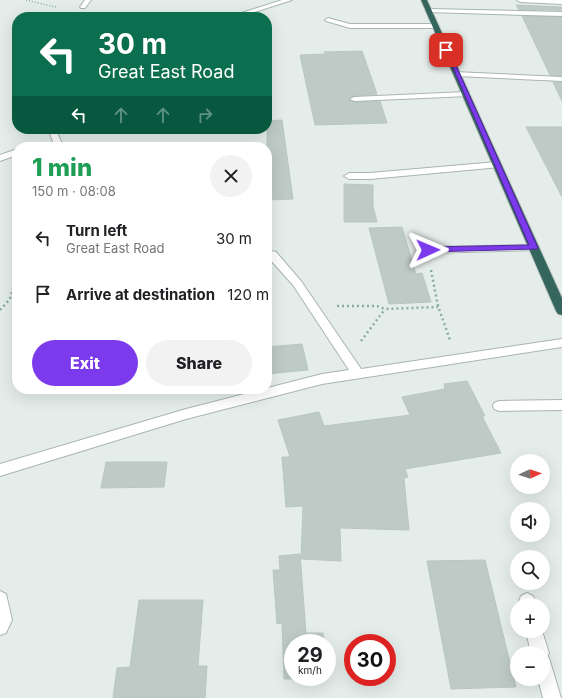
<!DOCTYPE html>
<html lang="en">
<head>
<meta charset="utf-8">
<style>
	body { margin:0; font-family:Inter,sans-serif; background:#f2f2f2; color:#202124; height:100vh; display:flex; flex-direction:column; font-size:15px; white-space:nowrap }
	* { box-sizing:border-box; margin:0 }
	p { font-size:13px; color:#757577 }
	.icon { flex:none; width:22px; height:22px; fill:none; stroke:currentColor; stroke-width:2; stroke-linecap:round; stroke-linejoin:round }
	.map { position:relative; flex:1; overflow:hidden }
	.details { position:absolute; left:12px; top:142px; width:260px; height:252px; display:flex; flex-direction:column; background:#fff; border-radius:16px; box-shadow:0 4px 16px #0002 }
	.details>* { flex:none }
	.banner { position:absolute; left:12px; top:12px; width:260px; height:122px; border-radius:16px; box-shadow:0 4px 16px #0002; background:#0b6e4f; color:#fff; overflow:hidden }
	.needle { width:26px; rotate:86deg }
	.fabs { position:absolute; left:510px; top:454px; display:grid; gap:8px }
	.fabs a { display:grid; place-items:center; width:40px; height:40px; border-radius:50%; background:#fff; box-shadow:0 4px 16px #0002; font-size:20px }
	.speed { position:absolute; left:284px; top:634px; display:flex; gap:8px; font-size:20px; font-weight:700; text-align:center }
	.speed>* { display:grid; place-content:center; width:52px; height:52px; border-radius:50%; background:#fff; box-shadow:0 4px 16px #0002; line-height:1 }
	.speed small { font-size:10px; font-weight:400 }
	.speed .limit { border:6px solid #d22; background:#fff; color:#111 }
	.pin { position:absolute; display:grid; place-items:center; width:34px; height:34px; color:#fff; margin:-17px; border-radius:8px; box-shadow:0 2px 6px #0006 }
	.me { position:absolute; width:44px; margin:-22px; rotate:89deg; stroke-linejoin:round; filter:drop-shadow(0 0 3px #0008) }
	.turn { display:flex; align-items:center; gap:14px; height:84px; padding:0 20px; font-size:18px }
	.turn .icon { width:52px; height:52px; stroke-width:2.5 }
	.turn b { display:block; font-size:28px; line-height:34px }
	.lanes { display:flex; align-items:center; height:38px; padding:0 20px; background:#0003; justify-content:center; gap:20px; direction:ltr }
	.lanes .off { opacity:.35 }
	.round { display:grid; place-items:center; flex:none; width:42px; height:42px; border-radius:21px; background:#f2f2f2 }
	.summary { display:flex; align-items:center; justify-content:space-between; height:68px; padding:0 20px }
	h1 { font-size:24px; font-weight:800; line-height:30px; color:#1e9e55 }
	.cta { display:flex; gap:8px; margin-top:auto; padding:8px 20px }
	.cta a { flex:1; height:46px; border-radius:24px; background:#7c3aed; color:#fff; font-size:16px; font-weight:800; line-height:46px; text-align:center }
	.cta a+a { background:#f2f2f2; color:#202124 }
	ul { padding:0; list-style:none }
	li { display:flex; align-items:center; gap:12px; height:56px; padding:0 20px }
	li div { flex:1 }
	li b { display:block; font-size:15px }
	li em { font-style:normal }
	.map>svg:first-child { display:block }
</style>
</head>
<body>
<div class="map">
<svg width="562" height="698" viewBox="0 0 562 698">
	<rect width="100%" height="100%" fill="#e5edea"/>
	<path fill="#becac6" stroke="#b8c6c1" d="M516,5L562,7V10H519Z
		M522,16L562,17V76L550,75Z
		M362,51L377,94L354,96L349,100L354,102L380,101L387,123L315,125L300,55L327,54L324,52Z
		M553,82H562V101Z
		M282,120L293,199L267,200V121Z
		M526,127H562V197Z
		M344,184L373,185V206L377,222H344Z
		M402,227L416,274L422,273L431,302L389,304L369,228Z
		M302,344L308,370L267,374V347Z
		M467,381L485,416H482L501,453L405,469L408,477L404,478L409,530L340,528L341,561L301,559L303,506L286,507L282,457H290L278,420L319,412L324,426L410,415L402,397L445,389L444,384Z
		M106,462H167L164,487L101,488Z
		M300,554L306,633H323L324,643H293V677L326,678L284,679L282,623L277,624L273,570H280L279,556Z
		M485,560L516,687L451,689L427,561Z
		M139,600H203L198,666H207L205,698H113L117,668L130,667Z"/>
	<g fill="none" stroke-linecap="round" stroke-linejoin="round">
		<defs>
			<path id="minor" d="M85,0H91L85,8H81L80,7Z
				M282,0H292L239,17H229Z
				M517,0H562V4L520,2Z
				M429,9L562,12V16L427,12L426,11Z
				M328,18L350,24H436L439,26L436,28H350L326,21L325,20Z
				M454,72L562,77V81L457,76L453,74Z
				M466,92H469V96L354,101L350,99L354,97Z
				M50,129H60L57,132L62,144H105L109,147H55L49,131Z
				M17,149V155L0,161V155Z
				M497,162L500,163L501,165L500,167L370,179H349L344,176L349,173H370Z
				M534,245L539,248L538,250L428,253L423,250L428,247Z
				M267,250L276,252L301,281L361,369L562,339V347L322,384L186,419L0,476V464L186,409L322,374L349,370L293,285L267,256Z
				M562,400V410L499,411L494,409L493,406L494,403L499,401Z
				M0,591L6,594L12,620L6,633L0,635Z
				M527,593L533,596L536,605H520L519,601L521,596Z
				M526,631H542L549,653L547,657L549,658L561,698H543L538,679H543V653H531Z"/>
			<path id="highway" d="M421,0H427L562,298V315L558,314L556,311Z"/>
		</defs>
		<use href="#minor" stroke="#a8b5b1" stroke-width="2"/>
		<use href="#highway" stroke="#c2c9c7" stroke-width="2"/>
		<path stroke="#89ada3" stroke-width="1.5" stroke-dasharray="1 2" stroke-linecap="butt" d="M26,0L55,7L58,6"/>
		<path stroke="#89ada3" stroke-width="2.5" stroke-dasharray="2 3" stroke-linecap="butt" d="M431,270L438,306L450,340
			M337,306H377L385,309L438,307
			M0,310L10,299L17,273
			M361,341L385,309"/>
		<use href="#minor" fill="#fff" fill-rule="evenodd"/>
		<use href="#highway" fill="#35665e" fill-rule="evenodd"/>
	</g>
	<path fill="#7c3aed" stroke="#51269a" d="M445,49L449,50L538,248L537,249L428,252L424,250L428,247L529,245Z"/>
</svg>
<div class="fabs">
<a><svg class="needle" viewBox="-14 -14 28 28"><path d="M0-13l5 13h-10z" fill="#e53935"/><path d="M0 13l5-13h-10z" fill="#757577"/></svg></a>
<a><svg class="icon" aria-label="sound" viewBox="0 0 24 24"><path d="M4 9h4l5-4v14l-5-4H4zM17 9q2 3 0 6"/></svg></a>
<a><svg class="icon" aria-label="search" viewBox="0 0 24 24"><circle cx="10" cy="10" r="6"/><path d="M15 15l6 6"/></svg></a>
<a>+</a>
<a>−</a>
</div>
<div class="speed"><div>29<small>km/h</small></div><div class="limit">30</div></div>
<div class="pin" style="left:446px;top:50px;background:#d93025"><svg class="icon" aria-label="arrive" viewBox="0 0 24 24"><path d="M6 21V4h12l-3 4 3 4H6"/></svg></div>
<svg class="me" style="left:428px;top:250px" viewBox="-20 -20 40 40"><path d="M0-17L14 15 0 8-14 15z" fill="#7c3aed" stroke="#fff" stroke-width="4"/></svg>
<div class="banner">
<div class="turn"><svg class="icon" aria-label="left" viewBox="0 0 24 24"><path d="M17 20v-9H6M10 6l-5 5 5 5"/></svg><div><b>30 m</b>Great East Road</div></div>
<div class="lanes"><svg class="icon" aria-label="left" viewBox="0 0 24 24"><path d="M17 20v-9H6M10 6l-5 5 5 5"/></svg><svg class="icon off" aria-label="ahead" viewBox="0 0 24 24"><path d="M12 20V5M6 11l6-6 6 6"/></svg><svg class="icon off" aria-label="ahead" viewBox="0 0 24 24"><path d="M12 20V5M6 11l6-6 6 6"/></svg><svg class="icon off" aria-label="right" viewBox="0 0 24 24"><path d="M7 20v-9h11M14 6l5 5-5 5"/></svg></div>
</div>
<section class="details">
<div class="summary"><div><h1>1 min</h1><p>150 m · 08:08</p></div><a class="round"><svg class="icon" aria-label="close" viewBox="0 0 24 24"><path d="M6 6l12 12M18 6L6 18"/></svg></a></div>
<ul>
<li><svg class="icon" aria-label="left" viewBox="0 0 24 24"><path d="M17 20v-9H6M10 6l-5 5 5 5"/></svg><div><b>Turn left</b><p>Great East Road</p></div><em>30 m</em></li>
<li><svg class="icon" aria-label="arrive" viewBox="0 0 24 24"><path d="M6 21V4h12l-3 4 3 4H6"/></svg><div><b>Arrive at destination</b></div><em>120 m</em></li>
</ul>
<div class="cta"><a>Exit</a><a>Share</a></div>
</section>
</div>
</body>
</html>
